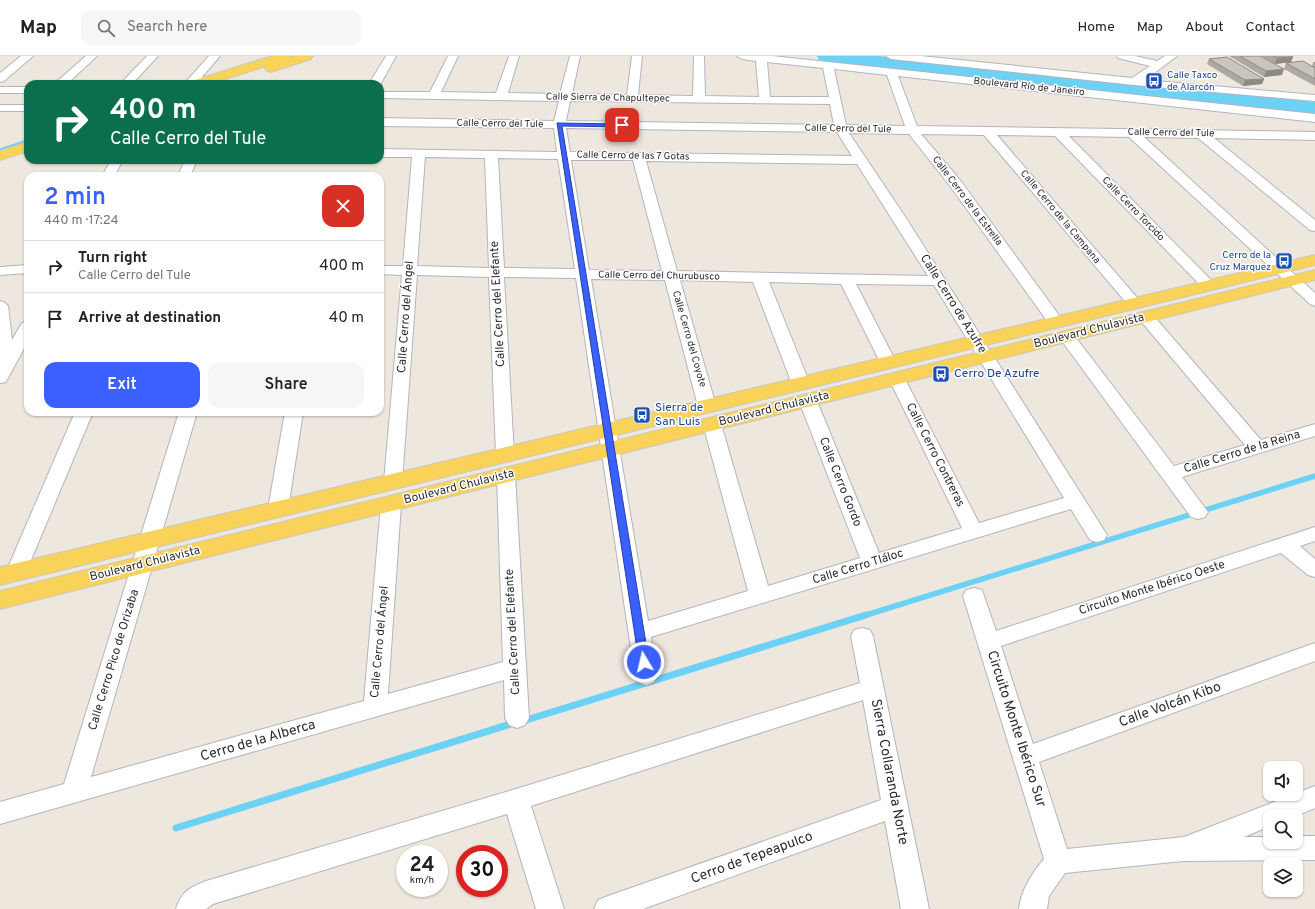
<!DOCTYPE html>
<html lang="en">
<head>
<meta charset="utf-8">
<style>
	body { margin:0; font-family:Overpass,sans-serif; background:#f6f6f6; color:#222; height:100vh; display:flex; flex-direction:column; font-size:15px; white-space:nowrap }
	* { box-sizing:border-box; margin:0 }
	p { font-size:13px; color:#767676 }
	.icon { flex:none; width:22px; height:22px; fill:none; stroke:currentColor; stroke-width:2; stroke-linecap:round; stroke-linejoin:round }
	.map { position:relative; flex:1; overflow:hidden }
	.drawer { position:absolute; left:24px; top:116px; width:360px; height:244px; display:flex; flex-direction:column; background:#fff; border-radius:12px; box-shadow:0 1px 3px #0004 }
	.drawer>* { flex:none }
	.banner { position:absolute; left:24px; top:24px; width:360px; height:84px; border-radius:12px; box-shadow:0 1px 3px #0004; background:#0b6e4f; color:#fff; overflow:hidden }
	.controls { position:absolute; left:1263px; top:705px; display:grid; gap:8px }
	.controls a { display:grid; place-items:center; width:40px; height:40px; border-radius:8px; background:#fff; box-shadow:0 1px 3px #0004; font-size:20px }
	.speed { position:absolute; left:396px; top:789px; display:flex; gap:8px; font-size:20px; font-weight:700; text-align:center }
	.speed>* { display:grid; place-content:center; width:52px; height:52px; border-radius:50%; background:#fff; box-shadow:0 1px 3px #0004; line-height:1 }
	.speed small { font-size:10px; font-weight:400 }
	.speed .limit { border:6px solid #d22; background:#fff; color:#111 }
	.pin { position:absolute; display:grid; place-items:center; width:34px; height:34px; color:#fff; margin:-17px; border-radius:8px; box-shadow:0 2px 6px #0006 }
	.me { position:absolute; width:44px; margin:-22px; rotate:351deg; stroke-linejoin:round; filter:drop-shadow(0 0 3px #0008) }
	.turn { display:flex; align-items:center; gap:14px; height:84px; padding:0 20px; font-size:18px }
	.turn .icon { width:52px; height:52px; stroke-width:2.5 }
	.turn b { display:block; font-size:28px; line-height:34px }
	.round { display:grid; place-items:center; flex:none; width:42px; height:42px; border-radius:12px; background:#f6f6f6 }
	.overview { display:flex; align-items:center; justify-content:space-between; height:68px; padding:0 20px }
	h1 { font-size:24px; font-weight:600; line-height:30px; color:#3a60ff }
	.button { display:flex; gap:8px; margin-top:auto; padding:8px 20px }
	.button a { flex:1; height:46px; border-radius:12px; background:#3a60ff; color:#fff; font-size:16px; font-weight:600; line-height:46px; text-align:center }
	.button a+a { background:#f6f6f6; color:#222 }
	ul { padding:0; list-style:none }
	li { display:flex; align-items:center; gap:12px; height:52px; padding:0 20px; border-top:1px solid #e0e0e0 }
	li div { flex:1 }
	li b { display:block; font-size:15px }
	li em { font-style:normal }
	header { display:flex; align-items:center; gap:24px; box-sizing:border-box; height:56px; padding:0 20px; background:#fff; border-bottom:1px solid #e0e0e0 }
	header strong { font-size:19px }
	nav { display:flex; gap:22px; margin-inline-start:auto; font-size:14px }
	.search { width:280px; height:36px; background:#f6f6f6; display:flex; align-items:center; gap:10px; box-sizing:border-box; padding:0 14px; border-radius:12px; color:#767676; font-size:15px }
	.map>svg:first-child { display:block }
</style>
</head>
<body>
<header>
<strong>Map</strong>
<div class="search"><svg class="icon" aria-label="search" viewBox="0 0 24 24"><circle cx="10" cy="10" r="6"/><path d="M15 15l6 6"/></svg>Search here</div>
<nav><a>Home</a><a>Map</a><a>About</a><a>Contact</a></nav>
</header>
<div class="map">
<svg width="1315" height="853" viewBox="0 0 1315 853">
	<rect width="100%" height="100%" fill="#eee7de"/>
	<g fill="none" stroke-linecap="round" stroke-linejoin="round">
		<path stroke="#6cd2f5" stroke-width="3.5" d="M284,3L294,0
			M0,94L28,85"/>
		<path stroke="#6cd2f5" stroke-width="5.5" d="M863,560L1315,420"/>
		<path stroke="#6cd2f5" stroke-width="7" d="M523,665L866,559
			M176,772L514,667"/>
		<path fill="#6cd2f5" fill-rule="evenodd" d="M817,0H879L1315,46V58L826,6L819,4Z"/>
		<defs>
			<path id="minor" d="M21,0H33L4,25L0,26V17Z
				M86,0H97L67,28H54Z
				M147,0H158L132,28H120Z
				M209,0H220L196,28H184Z
				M386,0H396L380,29L369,28Z
				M448,0H458L441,36L496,37L509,0H519L508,37L560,38L570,0H580L572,38L627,39L632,0H642L638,39L693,40L694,0H704L705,40L759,41L756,5L742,3L737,0H772L1315,58V66L898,20L917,70L1315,76V84L1214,82L1315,164V175L1310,174L1198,82L1144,81L1315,237V250L1310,248L1129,81L1069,80L1213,226L1216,229L1213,232L1208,234L1203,232L1055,80L997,79L1139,244L1142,247L1139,250L1134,252L1129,250L984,79L921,78L960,124L1064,266L1062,269L1056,271L1050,269L950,130L909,78L849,77L906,162L1107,479L1104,484L1097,486L1090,484L1071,453L651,581L657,620L654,626L646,629L638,626L635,620L576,222L504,221L514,399L512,403L505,405L498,403L496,399L489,221L417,219L402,426L400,430L393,432L386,430L384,426L402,219L380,218V210H403L412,101H380V93L557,96L554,72L380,70V62L554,65L559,45L380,42V36H430ZM767,6L823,12L829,41H770ZM834,13L887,19L905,70L846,69ZM570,45L830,48L834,69L566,65ZM566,72L837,76L852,100L570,96ZM425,101L485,102L489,212L417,210ZM498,102L558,103L575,213L504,212ZM571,104H633L662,215L589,214ZM646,105L857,108L928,220L677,215ZM591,223L665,224L698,350L701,354L707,355L713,354L716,350L680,224L753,226L792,328L795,332L801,333L807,332L810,328L769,226L841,228L882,310L888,311L894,310L896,306L856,228L934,229L1064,442L979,467L905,323L903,319L897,318L891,319L889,323L962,472L879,497L817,345L814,341L808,340L802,341L799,345L860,502L768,530L721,368L718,364L712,362L706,364L703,368L748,535L648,565Z
				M886,0H921L1132,22L1150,10L1118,2L1117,0H1135L1157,5L1165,0H1177L1145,24L1315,39V45L1134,29L891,3Z
				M0,31H28V37H0Z
				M0,49H28V55H0Z
				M111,104H123L114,120H102Z
				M185,104H197L190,120H178Z
				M28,209V217L0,219V211Z
				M0,245L5,247L8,250L12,284L22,267L28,265V285L8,322L6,326L0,327Z
				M1146,256L1152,258L1261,384L1315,368V380L1182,421L1208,456L1205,461L1198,463L1191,461L1059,281L1061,278L1067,276L1073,278L1174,410L1245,389L1140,264L1138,261L1140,258Z
				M75,356H93L26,516L23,521L16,523L9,521L6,516Z
				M179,356H197L91,721L364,645L381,448L384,443L391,441L398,443L401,448L388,638L503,606L497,419L499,415L506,413L513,415L515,419L529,662L525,669L517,672L509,669L505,662L504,624L0,768V746L64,728Z
				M285,356H303L288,453L285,458L278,460L271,458L268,453Z
				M1315,471V485L1300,490L1315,503V521L1308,519L1281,497L1001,590L1033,688L1315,587V605L1039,706L1067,793L1184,781L1315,730V752L1296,760H1270V770L1244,781H1270V786H1296V780H1315V804L1183,805L1065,817L1049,840L1047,853H1019C1021,834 1032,817 1044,803L963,540L966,534L974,532L982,534L996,575Z
				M862,572L870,574L873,580L929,853H901L885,765L643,853H594L598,844L608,840L881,744L863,644L531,750L564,853H536L507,758L213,848L206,853H176C182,835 189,832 206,825L516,733L860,627L851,580L854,574Z"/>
			<path id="major" d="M272,0H291L290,2L295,0H313L311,3L271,16L267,15L265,12L266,10L210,28H191L192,25Z
				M28,86V95L0,104V95Z
				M1315,199V209L0,529V511Z
				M1315,214V224L0,553V535Z"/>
		</defs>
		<use href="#minor" stroke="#b2b4c0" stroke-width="2"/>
		<use href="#major" stroke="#c8c8c8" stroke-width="2"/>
		<use href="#minor" fill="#fff" fill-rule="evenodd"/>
		<use href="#major" fill="#f8d259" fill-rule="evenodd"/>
	</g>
	<path fill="#ada9a2" d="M1229,0H1260L1282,19L1264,21Z
		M1261,0H1292L1291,6L1275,8Z
		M1209,3L1264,23L1262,28L1243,30L1207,8Z
		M1313,6H1315V30L1284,13L1286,7L1312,10Z"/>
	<path fill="#8d8a84" d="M1293,1L1291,6L1275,8L1277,2Z
		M1284,13L1282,19L1264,21L1266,15Z
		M1264,23L1262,28L1243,30L1245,24Z"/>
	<path fill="#c9c5bc" stroke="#8d8a84" d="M1240,0H1260L1284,13L1266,15Z
		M1273,0H1292L1293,1L1277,2Z
		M1227,1L1264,23L1245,24L1209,3Z
		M1303,5L1315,12V23L1286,7Z"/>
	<path fill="#3a60ff" stroke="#263ea6" d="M557,67L622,68L625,69L622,71L562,70L649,606L648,608L644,610L640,608L639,606Z"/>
	<defs>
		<symbol id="bus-square" viewBox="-11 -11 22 22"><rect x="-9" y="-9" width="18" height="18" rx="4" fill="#1a4fb4" stroke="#fff"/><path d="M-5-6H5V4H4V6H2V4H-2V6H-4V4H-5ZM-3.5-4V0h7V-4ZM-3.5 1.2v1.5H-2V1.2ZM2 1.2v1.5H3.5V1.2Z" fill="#fff"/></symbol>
	</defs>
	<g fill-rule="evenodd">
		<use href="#bus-square" x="1144" y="15" width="20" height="20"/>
		<use href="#bus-square" x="1274" y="195" width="20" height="20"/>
		<use href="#bus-square" x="931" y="308" width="20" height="20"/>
		<use href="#bus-square" x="632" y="349" width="20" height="20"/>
	</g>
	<g text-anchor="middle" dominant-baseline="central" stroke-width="3" stroke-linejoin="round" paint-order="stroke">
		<g font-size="10" fill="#164399" stroke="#fff" text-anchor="start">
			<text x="1167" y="19">Calle Taxco<tspan x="1167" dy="12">de Alarcón</tspan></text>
			<text x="1271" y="199" text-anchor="end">Cerro de la<tspan x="1271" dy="12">Cruz Marquez</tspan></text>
		</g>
		<g font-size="10" fill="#2c2c2c" stroke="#fff">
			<text transform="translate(1029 31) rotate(6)">Boulevard Río de Janeiro</text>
			<text transform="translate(608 42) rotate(1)">Calle Sierra de Chapultepec</text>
			<text transform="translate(500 68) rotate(1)">Calle Cerro del Tule</text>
			<text transform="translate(848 73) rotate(1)">Calle Cerro del Tule</text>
			<text transform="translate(1171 77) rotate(1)">Calle Cerro del Tule</text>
			<text transform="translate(633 100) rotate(1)">Calle Cerro de las 7 Gotas</text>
			<text transform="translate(967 145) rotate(53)">Calle Cerro de la Estrella</text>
			<text transform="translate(1133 153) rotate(46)">Calle Cerro Torcido</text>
			<text transform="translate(1060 161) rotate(50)">Calle Cerro de la Campana</text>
			<text transform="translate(659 220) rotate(1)">Calle Cerro del Churubusco</text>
			<text transform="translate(689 283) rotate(74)">Calle Cerro del Coyote</text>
		</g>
		<g font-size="12" fill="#2c2c2c" stroke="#fff">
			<text transform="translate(498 248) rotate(-93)">Calle Cerro del Elefante</text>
			<text transform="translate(953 248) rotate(58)">Calle Cerro de Azufre</text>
			<text transform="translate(406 261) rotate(-86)">Calle Cerro del Ángel</text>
			<text transform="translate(1089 275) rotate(-14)">Boulevard Chulavista</text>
			<text transform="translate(774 353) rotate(-14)">Boulevard Chulavista</text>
			<text transform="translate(1242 396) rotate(-17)">Calle Cerro de la Reina</text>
			<text transform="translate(935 399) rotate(63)">Calle Cerro Contreras</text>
			<text transform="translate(840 426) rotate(68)">Calle Cerro Gordo</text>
			<text transform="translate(459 431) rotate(-14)">Boulevard Chulavista</text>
			<text transform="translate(145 508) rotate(-14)">Boulevard Chulavista</text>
			<text transform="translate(858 511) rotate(-17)">Calle Cerro Tláloc</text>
			<text transform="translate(1152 532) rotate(-18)">Circuito Monte Ibérico Oeste</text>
			<text transform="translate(513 576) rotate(-93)">Calle Cerro del Elefante</text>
			<text transform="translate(380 586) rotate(-85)">Calle Cerro del Ángel</text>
			<text transform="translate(114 604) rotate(-73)">Calle Cerro Pico de Orizaba</text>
		</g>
		<g font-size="12" fill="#164399" stroke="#fff" text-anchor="start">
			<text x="954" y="318">Cerro De Azufre</text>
			<text x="655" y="352">Sierra de<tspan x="655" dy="14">San Luis</tspan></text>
		</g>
		<g font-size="14" fill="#2c2c2c" stroke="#fff">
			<text transform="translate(1170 649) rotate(-20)">Calle Volcán Kibo</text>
			<text transform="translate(1016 673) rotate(72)">Circuito Monte Ibérico Sur</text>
			<text transform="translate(258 685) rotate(-16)">Cerro de la Alberca</text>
			<text transform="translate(889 716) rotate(79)">Sierra Collaranda Norte</text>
			<text transform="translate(752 802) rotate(-20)">Cerro de Tepeapulco</text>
		</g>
	</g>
</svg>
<div class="controls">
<a><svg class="icon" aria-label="sound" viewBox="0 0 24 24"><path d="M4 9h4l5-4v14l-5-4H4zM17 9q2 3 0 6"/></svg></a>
<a><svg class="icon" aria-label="search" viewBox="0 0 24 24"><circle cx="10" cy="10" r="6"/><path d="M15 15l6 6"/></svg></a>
<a><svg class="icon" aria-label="layers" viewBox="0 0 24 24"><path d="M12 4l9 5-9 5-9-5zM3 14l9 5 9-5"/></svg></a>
</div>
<div class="speed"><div>24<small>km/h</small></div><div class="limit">30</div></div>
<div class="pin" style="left:622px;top:69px;background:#d93025"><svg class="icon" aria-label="arrive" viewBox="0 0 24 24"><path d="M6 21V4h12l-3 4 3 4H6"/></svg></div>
<svg class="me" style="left:644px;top:606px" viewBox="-20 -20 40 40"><circle r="17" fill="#3a60ff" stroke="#fff" stroke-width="3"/><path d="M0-11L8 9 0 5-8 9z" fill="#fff"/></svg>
<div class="banner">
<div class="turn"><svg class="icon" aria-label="right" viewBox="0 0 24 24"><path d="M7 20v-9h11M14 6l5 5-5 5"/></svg><div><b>400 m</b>Calle Cerro del Tule</div></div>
</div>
<section class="drawer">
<div class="overview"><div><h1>2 min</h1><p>440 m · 17:24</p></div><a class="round" style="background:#d93025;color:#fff"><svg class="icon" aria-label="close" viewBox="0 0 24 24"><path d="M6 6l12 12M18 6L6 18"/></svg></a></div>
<ul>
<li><svg class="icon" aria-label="right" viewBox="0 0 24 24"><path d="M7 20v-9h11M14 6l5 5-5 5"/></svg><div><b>Turn right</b><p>Calle Cerro del Tule</p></div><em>400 m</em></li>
<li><svg class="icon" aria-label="arrive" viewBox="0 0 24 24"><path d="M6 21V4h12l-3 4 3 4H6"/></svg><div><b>Arrive at destination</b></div><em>40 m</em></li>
</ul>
<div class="button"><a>Exit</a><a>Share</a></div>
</section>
</div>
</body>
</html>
